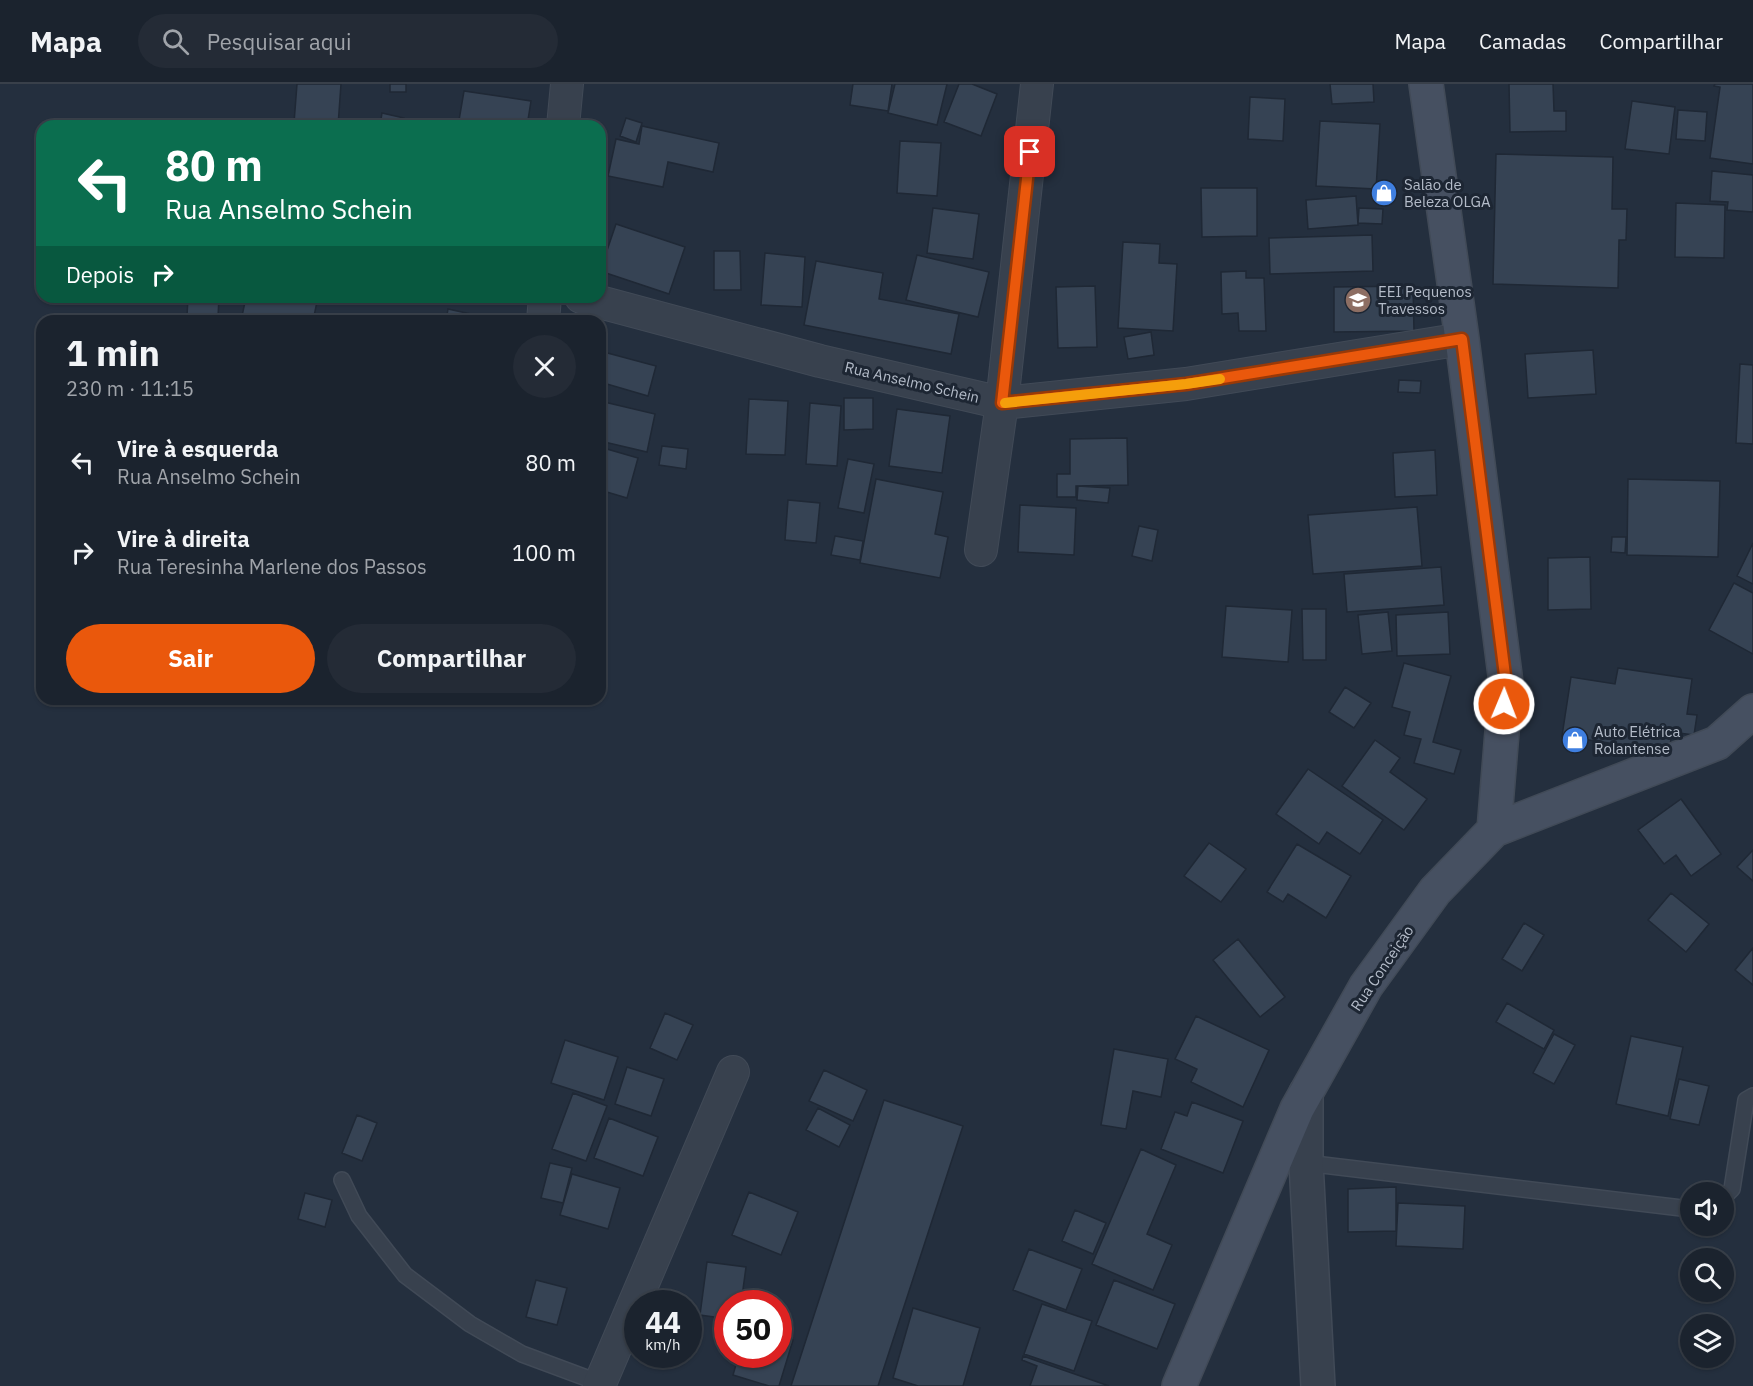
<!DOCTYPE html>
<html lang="pt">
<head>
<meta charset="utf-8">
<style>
	body { margin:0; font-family:"IBM Plex Sans",sans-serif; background:#242b36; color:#f1f3f6; height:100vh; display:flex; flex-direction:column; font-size:22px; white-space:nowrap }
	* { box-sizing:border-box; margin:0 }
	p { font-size:20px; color:#a0a4aa }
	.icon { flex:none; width:33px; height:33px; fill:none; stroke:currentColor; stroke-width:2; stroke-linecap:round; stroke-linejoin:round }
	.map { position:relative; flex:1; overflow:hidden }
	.details { position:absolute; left:36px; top:231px; width:570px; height:390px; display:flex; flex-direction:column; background:#1b232e; border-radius:18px; box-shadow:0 2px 4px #0004,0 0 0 2px #39404a }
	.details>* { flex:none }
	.hud { position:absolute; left:36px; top:36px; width:570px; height:183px; border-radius:18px; box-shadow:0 2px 4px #0004,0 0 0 2px #39404a; background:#0b6e4f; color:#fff; overflow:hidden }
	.fabs { position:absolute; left:1680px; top:1098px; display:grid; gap:12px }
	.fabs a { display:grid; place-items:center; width:54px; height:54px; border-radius:50%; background:#1b232e; box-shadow:0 2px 4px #0004,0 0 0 2px #39404a; font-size:30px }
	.speed { position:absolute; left:624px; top:1206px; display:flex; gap:12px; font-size:30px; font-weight:700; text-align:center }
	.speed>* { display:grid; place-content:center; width:78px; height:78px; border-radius:50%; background:#1b232e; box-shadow:0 2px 4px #0004,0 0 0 2px #39404a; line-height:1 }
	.speed small { font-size:15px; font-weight:400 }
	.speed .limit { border:9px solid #d22; background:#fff; color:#111 }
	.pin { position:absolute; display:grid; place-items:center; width:51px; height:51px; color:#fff; margin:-26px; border-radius:12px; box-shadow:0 3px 9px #0006 }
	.me { position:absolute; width:66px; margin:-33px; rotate:1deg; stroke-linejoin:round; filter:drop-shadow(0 0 4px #0008) }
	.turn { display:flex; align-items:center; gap:21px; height:126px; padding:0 30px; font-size:27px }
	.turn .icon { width:78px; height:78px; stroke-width:2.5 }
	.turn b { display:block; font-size:42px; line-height:51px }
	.then { display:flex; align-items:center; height:57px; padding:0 30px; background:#0003; gap:12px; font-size:22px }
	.round { display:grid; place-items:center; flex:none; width:63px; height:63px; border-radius:32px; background:#242b36 }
	.overview { display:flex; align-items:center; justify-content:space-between; height:102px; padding:0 30px }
	h1 { font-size:36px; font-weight:700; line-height:45px }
	.action { display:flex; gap:12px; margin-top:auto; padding:12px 30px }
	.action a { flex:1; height:69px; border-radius:36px; background:#ea580c; color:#fff; font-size:24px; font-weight:700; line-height:69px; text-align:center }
	.action a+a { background:#242b36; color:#f1f3f6 }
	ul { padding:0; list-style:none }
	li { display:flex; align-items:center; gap:18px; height:90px; padding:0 30px }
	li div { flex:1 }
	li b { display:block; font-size:22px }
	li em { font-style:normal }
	header { display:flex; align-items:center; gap:36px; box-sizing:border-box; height:84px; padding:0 30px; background:#1b232e; border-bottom:2px solid #39404a }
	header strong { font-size:28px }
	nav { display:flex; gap:33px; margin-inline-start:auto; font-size:21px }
	.search { width:420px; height:54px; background:#242b36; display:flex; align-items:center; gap:15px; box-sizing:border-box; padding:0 21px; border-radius:33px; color:#a0a4aa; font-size:22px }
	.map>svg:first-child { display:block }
</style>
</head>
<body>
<header>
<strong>Mapa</strong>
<div class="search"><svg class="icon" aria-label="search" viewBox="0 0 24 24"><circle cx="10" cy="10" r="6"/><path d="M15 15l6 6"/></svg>Pesquisar aqui</div>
<nav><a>Mapa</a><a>Camadas</a><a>Compartilhar</a></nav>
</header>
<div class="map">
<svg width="1753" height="1302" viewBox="0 0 1753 1302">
	<rect width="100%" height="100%" fill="#242f3e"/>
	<path fill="#364354" stroke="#1f2835" stroke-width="1.5" d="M297,0H341L338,42L294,39Z
		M390,0H406V8H390Z
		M853,0H892L888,27L850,21Z
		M895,0H947L937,41L888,29Z
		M959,0H972L997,10L981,52L944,38Z
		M1330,0H1373L1374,18L1332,20Z
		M1509,0H1553L1554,27H1566V47L1510,48Z
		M1715,0H1753V80L1710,74L1720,3L1714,2Z
		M464,7L531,17L527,42H458Z
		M1250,13L1285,15L1283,57L1248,55Z
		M1632,17L1675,23L1669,70L1625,65Z
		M1678,26L1707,28L1705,57L1676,55Z
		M382,29L404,34L403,42H380Z
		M626,34L642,39L636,58L620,52Z
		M1320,37L1380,40L1376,105L1316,102Z
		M642,42L719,59L713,88L668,78L663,103L608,92L616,55L639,60Z
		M900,57L941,59L937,112L897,109Z
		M1496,70L1613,73L1612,125H1627L1626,156H1619L1618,204L1493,200Z
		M1712,87L1753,91V128L1727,126L1728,118L1710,117Z
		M1201,104H1257V152L1202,153Z
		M1356,112L1358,141L1308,145L1306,116Z
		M1676,119L1725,121L1724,174L1675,173Z
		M933,124L979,130L973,175L927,169Z
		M1359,124L1383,125L1382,140L1358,139Z
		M616,140L685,163L669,210L600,187Z
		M1372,151L1373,187L1270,190L1269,154Z
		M1123,158L1160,160L1159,179L1177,180L1173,247L1118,244Z
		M714,167H740L741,206H714Z
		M765,169L805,173L802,223L761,221Z
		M917,171L989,188L978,233L906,216Z
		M816,177L883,189L879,215L959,230L951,270L804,241Z
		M1246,187V194H1264L1266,247H1239L1238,229L1222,230L1221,188Z
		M1095,202L1097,263L1058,264L1056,203Z
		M1413,202L1414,247L1334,248V203Z
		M188,213H219L218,233L187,232Z
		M246,213H318L313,237H241Z
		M448,225L503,237H446Z
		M1151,248L1154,271L1128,275L1124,253Z
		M1593,266L1596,310L1528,314L1525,270Z
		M600,267L656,282L648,312L600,298Z
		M1740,280L1753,281V360L1736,359Z
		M1399,296L1421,297L1420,309L1398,308Z
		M844,314H873V345L844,346Z
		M749,315L788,317L785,371L746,370Z
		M600,317L655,330L647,368L600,357Z
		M810,319L841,322L837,382L806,380Z
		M897,325L950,332L942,389L889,382Z
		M1127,354L1128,401L1076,402V413H1057V390H1070V355Z
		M662,362L688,365L686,385L659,381Z
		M600,363L638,374L627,414L600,406Z
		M1435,366L1437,411L1395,413L1393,369Z
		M848,375L874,380L864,429L838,424Z
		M876,395L943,408L935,450L948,453L940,494L860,479Z
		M1628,395L1720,397L1718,473L1627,471Z
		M1078,402L1110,404L1108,419L1077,416Z
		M788,416L820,419L816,459L785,456Z
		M1020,421L1076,424L1074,471L1018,468Z
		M1417,423L1422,482L1313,490L1308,431Z
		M1139,442L1158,446L1152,477L1132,472Z
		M835,452L863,457L860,476L831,471Z
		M1612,453H1626L1625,469L1611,468Z
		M1753,459V500L1737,492Z
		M1590,473L1591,525L1548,526V474Z
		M1441,483L1444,521L1347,528L1344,490Z
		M1734,499L1753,509V570L1709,546Z
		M1226,522L1292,526L1288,578L1222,573Z
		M1302,525H1326V576H1303Z
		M1388,528L1392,567L1362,570L1358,531Z
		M1448,528L1450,570L1397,572L1396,531Z
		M1404,579L1451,592L1433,658L1461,666L1454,690L1414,679L1421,655L1404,651L1410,628L1392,623Z
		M1618,584L1692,595L1687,630L1697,631L1694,651L1672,648L1669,668L1562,652L1571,593L1615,600Z
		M1345,603L1371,619L1354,644L1329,628Z
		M1375,656L1400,674L1390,688L1427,715L1404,746L1342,702Z
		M1308,685L1383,736L1360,770L1327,748L1319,760L1276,730Z
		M1681,715L1721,770L1691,792L1676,771L1664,780L1638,746Z
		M1209,759L1246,785L1221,818L1184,792Z
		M1297,760L1351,792L1326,834L1288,810L1283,818L1267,808Z
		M1753,766V797L1737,783Z
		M1671,809L1709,840L1686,868L1648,836Z
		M1524,839L1544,851L1522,887L1502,875Z
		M1238,855L1285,913L1260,933L1213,876Z
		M1753,864V901L1735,886Z
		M1507,919L1554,946L1544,965L1496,938Z
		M665,929L693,941L677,976L650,964Z
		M1196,932L1269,966L1243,1023L1191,998L1197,985L1175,975Z
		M1554,950L1575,961L1554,1000L1533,989Z
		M1631,952L1683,963L1668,1032L1616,1020Z
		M565,956L618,973L604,1016L551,999Z
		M1114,965L1168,975L1161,1013L1133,1007L1126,1045L1101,1041Z
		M627,983L664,995L651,1032L615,1020Z
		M824,986L867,1006L853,1037L809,1017Z
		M1679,995L1709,1002L1699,1041L1670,1035Z
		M573,1009L607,1022L586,1077L552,1065Z
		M884,1016L963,1042L878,1302H791Z
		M1192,1018L1243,1037L1223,1089L1161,1065L1175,1028L1187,1032Z
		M818,1024L850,1041L839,1063L806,1046Z
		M357,1031L377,1039L362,1077L342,1069Z
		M609,1034L658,1053L643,1092L594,1074Z
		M1141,1065L1176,1081L1147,1150L1172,1161L1153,1206L1092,1180Z
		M550,1079L572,1084L563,1119L541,1114Z
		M572,1090L620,1104L608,1145L560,1131Z
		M1396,1103V1147L1348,1148V1105Z
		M749,1108L798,1128L781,1171L732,1151Z
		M305,1109L332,1116L325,1143L298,1135Z
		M1398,1119L1465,1122L1463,1165L1396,1162Z
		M1075,1126L1106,1139L1093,1170L1062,1157Z
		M1029,1165L1082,1185L1066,1226L1013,1206Z
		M707,1178L746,1183L741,1220H728V1235L700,1231Z
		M536,1196L567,1204L557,1241L526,1233Z
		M1114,1196L1175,1220L1157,1265L1096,1241Z
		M1042,1220L1092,1237L1074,1287L1024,1270Z
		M913,1224L980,1244L963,1302H918L893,1294Z
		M778,1238L793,1241L791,1251L778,1248Z
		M778,1251L793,1256L779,1302H769L733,1291L739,1270H778Z
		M1023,1272L1109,1302H1030L1037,1282L1022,1276Z"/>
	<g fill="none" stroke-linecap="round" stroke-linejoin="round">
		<defs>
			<path id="service" d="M1306,1079L1690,1125
				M342,1096L359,1132L405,1191L470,1240L522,1270L600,1299
				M1724,1113L1732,1105L1746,1016L1753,1012"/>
			<path id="minor" d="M563,42L567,0
				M581,213L820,277L1002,319L1186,300L1462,255
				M543,237L545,213
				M981,466L1002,319L1037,0
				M599,1302L733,988"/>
			<path id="tertiary" d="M1306,1009V1079L1318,1302"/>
			<path id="secondary" d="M1426,0L1462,255L1506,599L1494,746
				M1179,1302L1297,1025L1366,902L1435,807L1494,746L1717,659L1753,627"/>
		</defs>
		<use href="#service" stroke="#414a57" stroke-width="18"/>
		<use href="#minor" stroke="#414a57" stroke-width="34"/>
		<use href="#tertiary" stroke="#414a57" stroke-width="36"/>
		<use href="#secondary" stroke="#414a57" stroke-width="36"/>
		<use href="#service" stroke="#38414e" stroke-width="15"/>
		<use href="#minor" stroke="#38414e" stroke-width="32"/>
		<use href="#tertiary" stroke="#38414e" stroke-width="33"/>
		<use href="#secondary" stroke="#465061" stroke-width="33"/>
	</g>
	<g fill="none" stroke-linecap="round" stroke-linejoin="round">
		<defs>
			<path id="route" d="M1030,68L1002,319L1186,300L1462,255L1506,599L1504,620"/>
		</defs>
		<use href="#route" stroke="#983908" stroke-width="15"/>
		<use href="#route" stroke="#ea580c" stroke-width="10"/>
		<path stroke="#f59e0b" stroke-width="10" d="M1005,319L1186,300L1220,295"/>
	</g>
	<defs>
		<symbol id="shop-disc" viewBox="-11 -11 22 22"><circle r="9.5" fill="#3f7fe0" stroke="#1d2633"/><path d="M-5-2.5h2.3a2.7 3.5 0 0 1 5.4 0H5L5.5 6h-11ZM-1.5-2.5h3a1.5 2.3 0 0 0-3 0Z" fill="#fff"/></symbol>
		<symbol id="school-disc" viewBox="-11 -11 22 22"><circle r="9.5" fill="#8d6e63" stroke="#1d2633"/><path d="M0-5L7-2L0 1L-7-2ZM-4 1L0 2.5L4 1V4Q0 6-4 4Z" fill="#fff"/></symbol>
	</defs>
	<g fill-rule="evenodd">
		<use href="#shop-disc" x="1369" y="94" width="30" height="30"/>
		<use href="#school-disc" x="1343" y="201" width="30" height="30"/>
		<use href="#shop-disc" x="1560" y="641" width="30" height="30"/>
	</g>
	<g text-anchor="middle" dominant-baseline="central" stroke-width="6" stroke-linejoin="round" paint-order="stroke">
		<g font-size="15" fill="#b4bcc9" stroke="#1d2633" text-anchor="start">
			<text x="1404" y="100">Salão de<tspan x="1404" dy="17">Beleza OLGA</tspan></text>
			<text x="1378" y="207">EEI Pequenos<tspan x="1378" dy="17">Travessos</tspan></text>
			<text x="1594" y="647">Auto Elétrica<tspan x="1594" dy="17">Rolantense</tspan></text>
		</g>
		<g font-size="15" fill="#b4bcc9" stroke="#1d2633">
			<text transform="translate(912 298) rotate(13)">Rua Anselmo Schein</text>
			<text transform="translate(1382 884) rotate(-56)">Rua Conceição</text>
		</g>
	</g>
</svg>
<div class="fabs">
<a><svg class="icon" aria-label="sound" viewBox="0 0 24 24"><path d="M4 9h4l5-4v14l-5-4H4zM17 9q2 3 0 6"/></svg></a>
<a><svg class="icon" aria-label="search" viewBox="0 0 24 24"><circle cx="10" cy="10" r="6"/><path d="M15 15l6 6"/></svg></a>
<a><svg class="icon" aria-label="layers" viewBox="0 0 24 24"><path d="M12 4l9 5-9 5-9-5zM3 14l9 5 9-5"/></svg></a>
</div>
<div class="speed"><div>44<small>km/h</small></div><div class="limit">50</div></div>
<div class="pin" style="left:1030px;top:68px;background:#d93025"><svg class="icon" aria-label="arrive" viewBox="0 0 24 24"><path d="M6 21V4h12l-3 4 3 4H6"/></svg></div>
<svg class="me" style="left:1504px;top:620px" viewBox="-20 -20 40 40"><circle r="17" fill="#ea580c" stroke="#fff" stroke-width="3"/><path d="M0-11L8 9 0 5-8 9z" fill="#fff"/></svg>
<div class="hud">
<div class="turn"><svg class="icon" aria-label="left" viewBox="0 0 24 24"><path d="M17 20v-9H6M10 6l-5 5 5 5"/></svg><div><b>80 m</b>Rua Anselmo Schein</div></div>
<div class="then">Depois<svg class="icon" aria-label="right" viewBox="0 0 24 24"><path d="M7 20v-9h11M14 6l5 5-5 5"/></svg></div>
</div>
<section class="details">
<div class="overview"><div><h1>1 min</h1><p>230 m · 11:15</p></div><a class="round"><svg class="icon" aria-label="close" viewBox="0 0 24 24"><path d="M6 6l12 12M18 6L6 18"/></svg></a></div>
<ul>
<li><svg class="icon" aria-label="left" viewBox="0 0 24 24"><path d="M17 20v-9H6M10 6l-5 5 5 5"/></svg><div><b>Vire à esquerda</b><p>Rua Anselmo Schein</p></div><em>80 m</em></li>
<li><svg class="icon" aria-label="right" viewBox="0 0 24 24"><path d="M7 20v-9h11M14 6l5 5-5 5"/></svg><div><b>Vire à direita</b><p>Rua Teresinha Marlene dos Passos</p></div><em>100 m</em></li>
</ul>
<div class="action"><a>Sair</a><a>Compartilhar</a></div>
</section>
</div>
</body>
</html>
